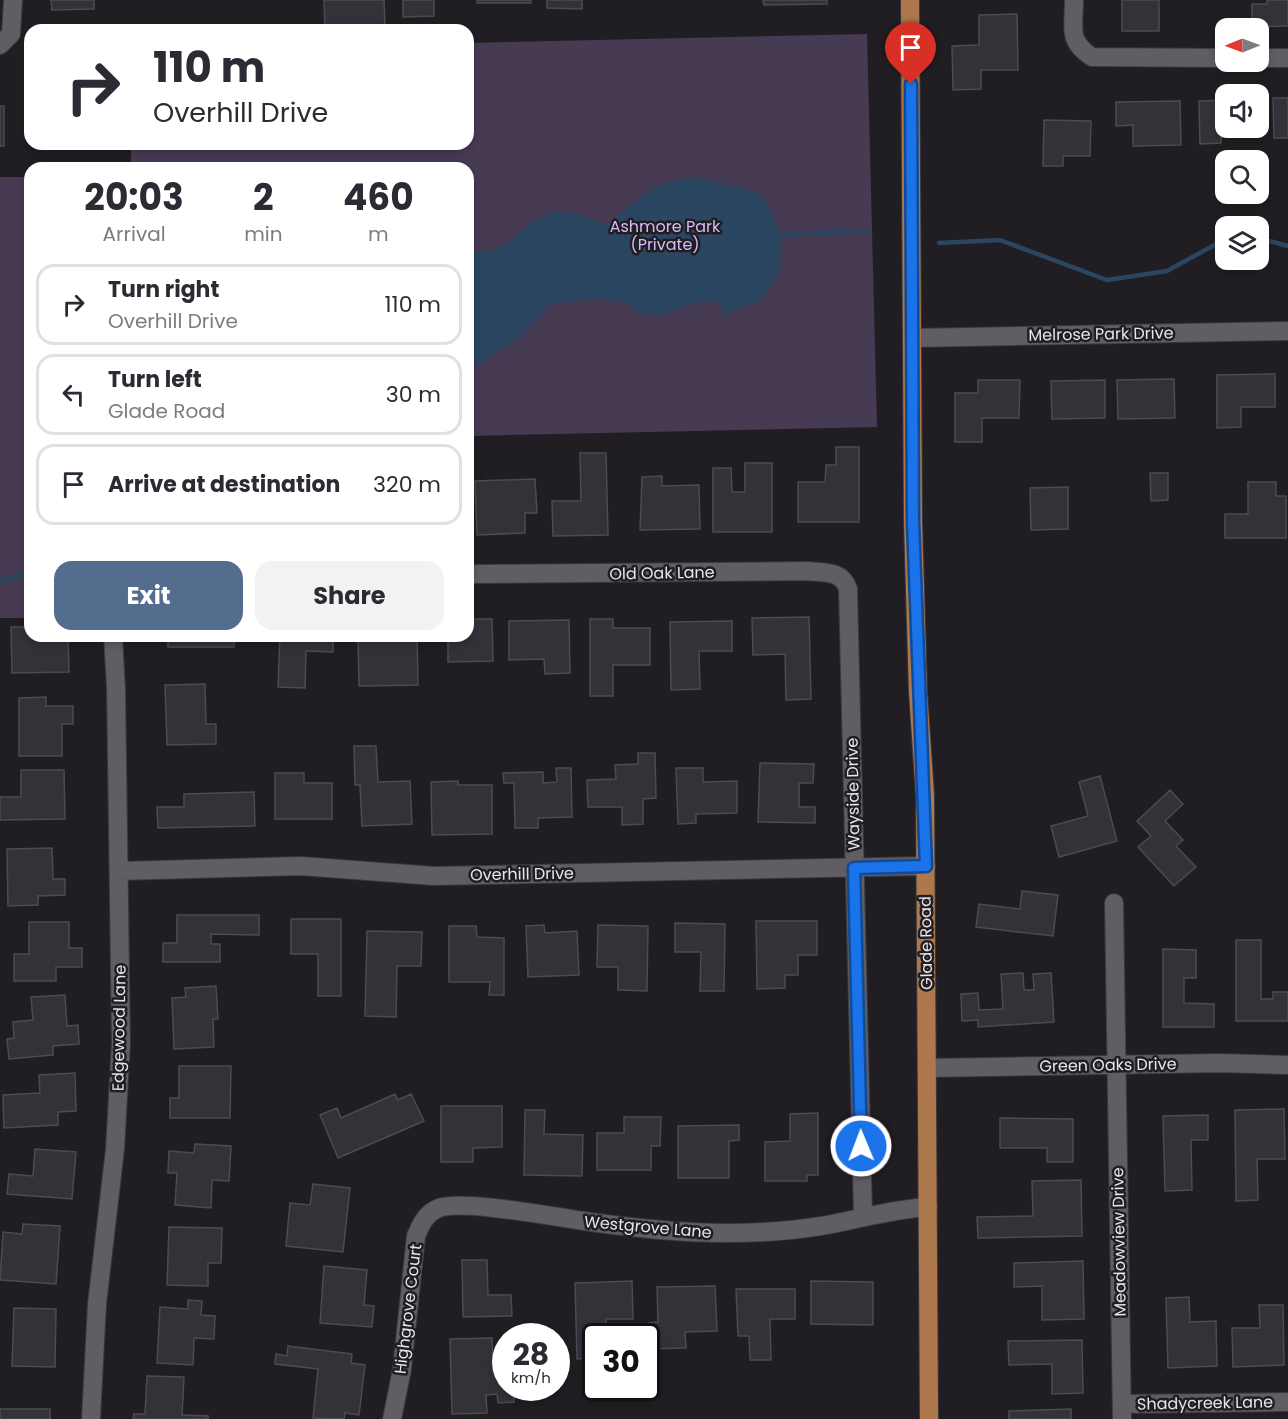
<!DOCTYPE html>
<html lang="en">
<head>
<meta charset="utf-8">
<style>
	body { margin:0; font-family:Poppins,sans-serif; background:#f2f2f3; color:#2b2b33; height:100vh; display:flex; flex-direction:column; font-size:22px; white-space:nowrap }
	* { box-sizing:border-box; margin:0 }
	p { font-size:20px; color:#7c7c81 }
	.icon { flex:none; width:33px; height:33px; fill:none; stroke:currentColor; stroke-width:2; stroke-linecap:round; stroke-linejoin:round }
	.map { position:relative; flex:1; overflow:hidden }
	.panel { position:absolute; left:24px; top:162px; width:450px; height:480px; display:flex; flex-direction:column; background:#fff; border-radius:18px; box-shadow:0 3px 9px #0003 }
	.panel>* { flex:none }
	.guide { position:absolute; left:24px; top:24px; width:450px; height:126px; border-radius:18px; box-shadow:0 3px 9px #0003; background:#fff; color:#2b2b33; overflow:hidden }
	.needle { width:39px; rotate:269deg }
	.tools { position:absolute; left:1215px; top:18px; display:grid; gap:12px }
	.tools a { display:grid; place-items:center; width:54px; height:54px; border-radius:12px; background:#fff; box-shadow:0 3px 9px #0003; font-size:30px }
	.speed { position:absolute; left:492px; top:1323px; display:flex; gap:12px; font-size:30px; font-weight:700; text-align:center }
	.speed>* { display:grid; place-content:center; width:78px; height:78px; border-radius:50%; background:#fff; box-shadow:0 3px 9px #0003; line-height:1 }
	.speed small { font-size:15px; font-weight:400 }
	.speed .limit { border:3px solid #111; border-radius:9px; background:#fff; color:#111 }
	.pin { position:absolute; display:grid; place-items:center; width:51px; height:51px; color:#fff; margin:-62px -26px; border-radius:50% 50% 50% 0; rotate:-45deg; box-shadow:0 0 6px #0007 }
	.pin .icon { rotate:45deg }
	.me { position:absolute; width:66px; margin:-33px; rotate:359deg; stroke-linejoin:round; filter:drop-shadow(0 0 4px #0008) }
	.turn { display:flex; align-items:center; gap:21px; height:126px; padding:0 30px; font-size:27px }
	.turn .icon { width:78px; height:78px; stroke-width:2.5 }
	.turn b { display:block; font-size:42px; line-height:51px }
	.eta { display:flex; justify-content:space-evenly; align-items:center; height:102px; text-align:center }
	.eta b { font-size:36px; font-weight:700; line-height:42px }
	.cta { display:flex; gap:12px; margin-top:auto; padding:12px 30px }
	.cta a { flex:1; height:69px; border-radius:18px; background:#546c8d; color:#fff; font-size:24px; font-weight:700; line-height:69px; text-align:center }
	.cta a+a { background:#f2f2f3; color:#2b2b33 }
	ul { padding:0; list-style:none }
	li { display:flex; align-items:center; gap:18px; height:81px; margin:0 12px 9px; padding:0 18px; border:3px solid #e1e1e2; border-radius:18px }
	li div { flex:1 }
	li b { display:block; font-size:22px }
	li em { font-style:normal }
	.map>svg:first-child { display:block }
</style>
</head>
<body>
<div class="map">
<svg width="1288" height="1419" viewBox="0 0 1288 1419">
	<rect width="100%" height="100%" fill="#201e23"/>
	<path fill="#463b53" d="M867,34L877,427L468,436V168H131V144H468V43Z
		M0,177H30V618H0Z"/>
	<path fill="#2a4661" d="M691,177L757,192L770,208L779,235L782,258L778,274L761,300L723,315L720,302L701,301L663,315L640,314L625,302L595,299L551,304L520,337L477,366L468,364V250C507,262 522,216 560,212C576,211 592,219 606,225L656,186Z"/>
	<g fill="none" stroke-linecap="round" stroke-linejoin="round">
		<path stroke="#2a4661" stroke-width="4.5" d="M774,235L868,231
			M1258,238L1288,246
			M939,243L1000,240L1107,280L1167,271L1218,243L1226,242
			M0,581L30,572"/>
	</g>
	<path fill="#323339" stroke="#4b4b51" stroke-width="1.5" d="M51,0H94V9L52,10Z
		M324,0H384L385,25L325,27Z
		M403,0H434V16L403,17Z
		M477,0H531V3H477Z
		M547,0H582V9L547,8Z
		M763,0H827V4L764,5Z
		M1122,0H1159V31H1122Z
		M1267,0H1288V26L1252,27V4H1267Z
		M1017,14L1018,70H981V89L953,90L952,46L979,45V15Z
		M1273,98H1288V138H1274Z
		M1226,100V127H1221V143L1200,144L1199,101Z
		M1180,101L1181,145L1133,146V125L1116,126V102Z
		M0,106H4V146H0Z
		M1044,120L1091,121L1090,156H1063V166H1043Z
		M1275,374V407H1241V427L1217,428V375Z
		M1174,379L1175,418L1118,419L1117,380Z
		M978,380H1020L1019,418H982V442H955V393H978Z
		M1105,380V418L1052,419L1051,381Z
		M836,447H859V522H798V482H825L826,465H836Z
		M580,453H606L608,535L553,536L552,501H581Z
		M745,463H772V532H713V468H731L732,492H745Z
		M1150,473H1168V500L1151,501Z
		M662,476V486L699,485L700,529L640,530L642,477Z
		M535,479L537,513H525V533L477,535L475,481Z
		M1248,482H1276V496H1286V538H1225V514H1248Z
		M1068,487V529L1031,530L1030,488Z
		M809,617L811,699L786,700L785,654L753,655L752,618Z
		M468,619H492L493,661L448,662V636H468Z
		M590,619H613V628H650V665H613V696H590Z
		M569,620L570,673L545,674L544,659L509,660V621Z
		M732,621V651H699L700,689L671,690L670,622Z
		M11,627H30V636H68L69,672L12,673Z
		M168,636H234V647H168Z
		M280,636H333V652L306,651L305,688L278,687Z
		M358,636H417L418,685L359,686Z
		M205,684L206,724H216V744L167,745L165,685Z
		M46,697V706H73V724H62V756H19V698Z
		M354,746H376L378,782L410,781L412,824L362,826L360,785H355Z
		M638,753H655L656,798L643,799V824L622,825V807H588L587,780L616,779L615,765L638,764Z
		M760,763L814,764L813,783H799V807H815V823L758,822Z
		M556,768H571L572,817L538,818V828H515L514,783H504L503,773L543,772V783L557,782Z
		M676,768H703V782L737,781V813L696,814V823L678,824Z
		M21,770H64L65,819L0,820V797H21Z
		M275,773H304V783H332V819H275Z
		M1100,776L1117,841L1059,857L1051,826L1088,816L1079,782Z
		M458,781V785H492V834L432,835L431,782Z
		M1170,790L1183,804L1165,821L1183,840L1176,846L1196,867L1174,886L1138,847L1151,836L1137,821Z
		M254,792L255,826L158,828L157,807H184V794Z
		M52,848L53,879H65V895L38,896V905L8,906L7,849Z
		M1022,891L1058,895L1053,936L976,927L979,904L1020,909Z
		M177,915H259V935L211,934V944H220V962H163V943H177Z
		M291,919H341V996H318V954H291Z
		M756,921H817V955H798V975H785V988L757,989Z
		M29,922H69V948H82V967H56V981H14V954H29Z
		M675,923L725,924L724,991H700L701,952H675Z
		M544,925L545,933L577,931L579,975L528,977L526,926Z
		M598,925L648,926L647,991L618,990V967H597Z
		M449,926H476L477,937L504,938V995H489L490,982H449Z
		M367,931L422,932L421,966H397L396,1017L365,1016Z
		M1236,940H1261V999H1273V992H1288V1021H1236Z
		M1163,949L1196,950V978H1184V1003L1214,1004V1027H1163Z
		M1023,973L1024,990H1034L1033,974L1051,973L1054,1022L978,1027V1020L962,1021L961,994L978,993L979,1010L1003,1009L1001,974Z
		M216,986L218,1019H213L214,1047L174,1049L172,998L186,997L185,988Z
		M65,995L67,1026L78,1025L79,1044L53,1046V1055L9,1059L7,1039L14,1038L13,1022L33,1020L31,997Z
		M179,1066H231L230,1118H170V1098H179Z
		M75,1073L76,1111L58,1112V1125L4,1128L3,1095L40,1093L39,1075Z
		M395,1094L398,1100L411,1094L424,1121L338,1158L320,1115L337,1108L341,1118Z
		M441,1106H502V1147L473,1148V1162H441Z
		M1284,1109L1285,1159H1257L1258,1200L1236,1201L1235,1110Z
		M525,1110H545L544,1134L583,1135L582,1176L524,1175Z
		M818,1113V1175H807V1181H765V1142L790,1141V1114Z
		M1208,1115V1140H1191L1192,1190L1165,1191L1163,1116Z
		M624,1117H661L660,1146H651V1170H597V1133H624Z
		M1000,1118L1073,1119V1162H1047V1148H1000Z
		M739,1125V1140L729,1141V1178H678V1126Z
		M195,1144L231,1146L229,1181L212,1180L211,1208L175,1205L177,1173H168L169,1151L194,1153Z
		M35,1149L76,1152L72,1199L7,1194L9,1174L33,1176Z
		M1081,1180L1082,1236L978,1238L977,1217L1033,1216L1032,1181Z
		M313,1184L350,1188L343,1252L286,1246L290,1203L310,1205Z
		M23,1224L60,1226L56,1284L0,1280L3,1232L22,1234Z
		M169,1227L222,1228L221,1263H208V1286L167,1285Z
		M462,1260H487L488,1295H511L512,1316L463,1317Z
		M1083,1261L1084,1319L1042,1320V1286L1014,1287V1263Z
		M324,1266L367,1270L364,1305L374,1306L372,1327L320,1323Z
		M632,1281L633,1319H606V1336H596V1358L577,1359L575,1283Z
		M811,1281L873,1282V1325L811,1324Z
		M715,1286L717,1331L685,1332L686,1348L649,1349L648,1323L658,1322L657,1287Z
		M736,1289H795V1319H770L771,1360H750L749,1336H738Z
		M1189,1297L1190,1322L1216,1321L1217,1366L1168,1368L1166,1298Z
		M188,1300L202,1301L201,1315L215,1316L214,1339L194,1338L193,1365L157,1363L160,1307L188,1309Z
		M1259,1305H1283L1284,1365L1233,1367L1232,1328H1260Z
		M14,1308L56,1309L55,1367L12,1366Z
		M492,1338L493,1362H501V1387L514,1388V1402L498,1403L497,1394L486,1395L487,1413L452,1414L450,1339Z
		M1082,1340L1083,1393L1052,1394V1364L1009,1365L1008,1341Z
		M288,1346L352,1354L351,1363L365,1365L359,1415L345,1413L344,1419L313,1418L318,1369L275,1364L276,1354L287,1356Z
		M147,1376L184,1377L182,1415L208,1416V1419H133L134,1414H145Z
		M0,1409H50V1419H0Z
		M1071,1409V1419H1009V1411Z"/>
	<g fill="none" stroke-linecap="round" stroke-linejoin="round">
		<defs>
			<path id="minor" d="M1074,0C1074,27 1067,41 1092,57L1226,58
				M0,45L11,34L13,0
				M1258,58H1288
				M913,338L1288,331
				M468,574L807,571C824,573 842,570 848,589L863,1216
				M119,871L301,866L434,876L926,866
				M1114,903L1122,1419
				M928,1068L1219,1063L1288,1065
				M1122,1404L1288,1402
				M91,1419L97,1304L115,1149L121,1043L116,689L113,636
				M392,1419L402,1369L416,1236C421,1224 426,1213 439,1208C464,1199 566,1219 598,1223C672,1233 746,1238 821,1226C857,1220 891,1209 928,1207"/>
			<path id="major" d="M910,0L913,522L918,692L925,795L929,1419"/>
		</defs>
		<use href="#minor" stroke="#3b393d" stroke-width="20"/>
		<use href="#major" stroke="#3b393d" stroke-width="20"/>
		<use href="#minor" stroke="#605d63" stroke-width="18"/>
		<use href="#major" stroke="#ad794c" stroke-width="18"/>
	</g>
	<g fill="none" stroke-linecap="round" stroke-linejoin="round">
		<defs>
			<path id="route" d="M861,1146L854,868L926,866L913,522L911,84"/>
		</defs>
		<use href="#route" stroke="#114b97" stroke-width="15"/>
		<use href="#route" stroke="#1a73e8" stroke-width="10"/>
	</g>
	<g text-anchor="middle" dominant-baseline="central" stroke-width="5" stroke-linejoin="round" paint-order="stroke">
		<g font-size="16" fill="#d7baf6" stroke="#201e23">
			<text x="665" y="226">Ashmore Park<tspan x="665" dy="18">(Private)</tspan></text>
		</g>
		<g font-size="16" fill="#e7e5e9" stroke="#201e23">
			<text transform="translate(1101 334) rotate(-1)">Melrose Park Drive</text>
			<text transform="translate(662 573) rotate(-1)">Old Oak Lane</text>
			<text transform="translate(853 794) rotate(-91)">Wayside Drive</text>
			<text transform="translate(522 874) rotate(-1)">Overhill Drive</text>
			<text transform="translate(926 943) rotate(-91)">Glade Road</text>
			<text transform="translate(119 1028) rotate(-89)">Edgewood Lane</text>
			<text transform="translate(1108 1065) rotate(-1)">Green Oaks Drive</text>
			<text transform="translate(648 1227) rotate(5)">Westgrove Lane</text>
			<text transform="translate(1119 1242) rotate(-91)">Meadowview Drive</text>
			<text transform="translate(408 1309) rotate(-83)">Highgrove Court</text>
			<text transform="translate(1205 1403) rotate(-1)">Shadycreek Lane</text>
		</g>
	</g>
</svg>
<div class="tools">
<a><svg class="needle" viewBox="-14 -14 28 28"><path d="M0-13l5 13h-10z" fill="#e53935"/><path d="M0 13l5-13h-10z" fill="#7c7c81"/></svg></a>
<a><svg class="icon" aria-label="sound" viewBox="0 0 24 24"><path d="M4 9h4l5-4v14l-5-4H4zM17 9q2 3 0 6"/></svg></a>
<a><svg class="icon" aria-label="search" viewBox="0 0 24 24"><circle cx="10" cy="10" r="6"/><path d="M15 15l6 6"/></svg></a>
<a><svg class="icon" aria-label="layers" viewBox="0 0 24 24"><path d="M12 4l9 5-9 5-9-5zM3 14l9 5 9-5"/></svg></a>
</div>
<div class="speed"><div>28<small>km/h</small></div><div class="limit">30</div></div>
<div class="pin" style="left:911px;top:84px;background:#d93025"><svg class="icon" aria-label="arrive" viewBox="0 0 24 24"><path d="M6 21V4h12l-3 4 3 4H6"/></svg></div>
<svg class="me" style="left:861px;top:1146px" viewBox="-20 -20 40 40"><circle r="17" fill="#1a73e8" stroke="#fff" stroke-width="3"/><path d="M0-11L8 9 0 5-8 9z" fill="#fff"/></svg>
<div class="guide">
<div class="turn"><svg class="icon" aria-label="right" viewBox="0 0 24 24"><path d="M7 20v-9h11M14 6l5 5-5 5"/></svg><div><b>110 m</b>Overhill Drive</div></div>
</div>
<section class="panel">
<div class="eta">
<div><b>20:03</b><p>Arrival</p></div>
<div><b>2</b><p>min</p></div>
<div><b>460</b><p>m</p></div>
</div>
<ul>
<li><svg class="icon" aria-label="right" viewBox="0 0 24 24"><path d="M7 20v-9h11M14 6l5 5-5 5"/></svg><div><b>Turn right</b><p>Overhill Drive</p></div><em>110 m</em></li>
<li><svg class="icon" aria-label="left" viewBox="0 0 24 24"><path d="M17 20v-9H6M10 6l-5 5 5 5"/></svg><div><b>Turn left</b><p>Glade Road</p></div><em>30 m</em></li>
<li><svg class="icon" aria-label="arrive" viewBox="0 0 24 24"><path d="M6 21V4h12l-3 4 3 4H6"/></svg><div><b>Arrive at destination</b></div><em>320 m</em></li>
</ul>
<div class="cta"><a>Exit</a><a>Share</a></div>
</section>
</div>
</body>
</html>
